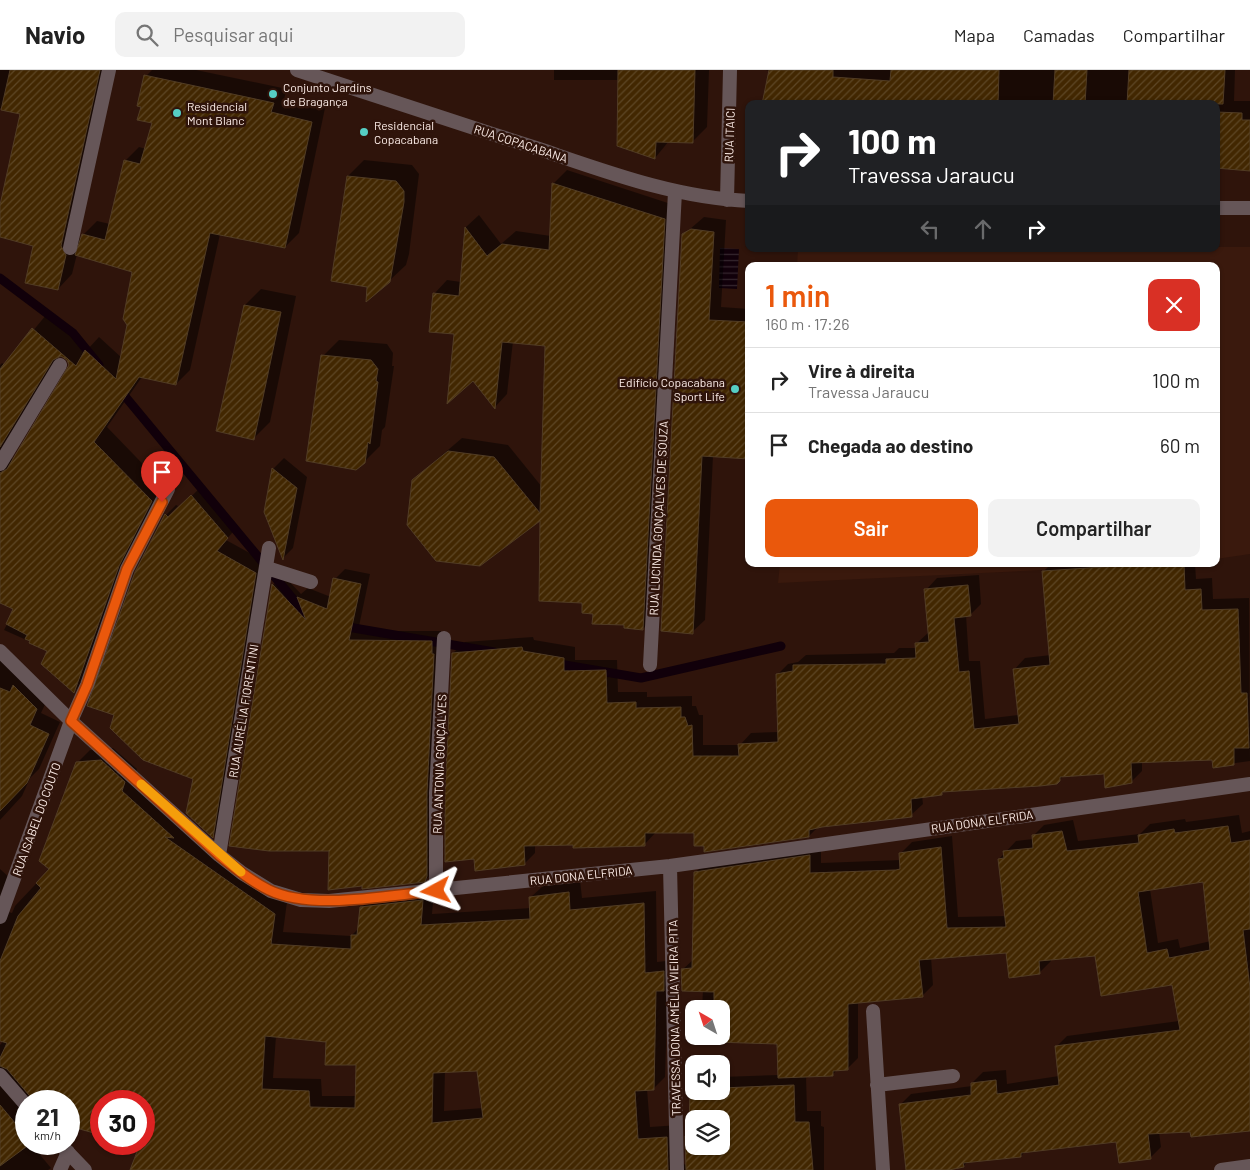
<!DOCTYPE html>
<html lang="pt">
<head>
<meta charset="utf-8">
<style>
	body { margin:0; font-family:Barlow,sans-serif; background:#f2f2f2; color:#222; height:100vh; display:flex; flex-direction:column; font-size:19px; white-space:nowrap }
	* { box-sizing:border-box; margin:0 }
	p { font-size:16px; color:#767676 }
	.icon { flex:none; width:28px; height:28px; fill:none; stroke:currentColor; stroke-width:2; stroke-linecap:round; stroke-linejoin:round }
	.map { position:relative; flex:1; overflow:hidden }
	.sheet { position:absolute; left:745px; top:192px; width:475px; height:305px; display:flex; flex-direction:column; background:#fff; border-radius:10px; box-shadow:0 1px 4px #0004 }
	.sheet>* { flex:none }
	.banner { position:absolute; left:745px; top:30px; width:475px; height:152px; border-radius:10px; box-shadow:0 1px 4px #0004; background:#202124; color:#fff; overflow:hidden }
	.needle { width:32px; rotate:321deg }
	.buttons { position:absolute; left:685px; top:930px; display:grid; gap:10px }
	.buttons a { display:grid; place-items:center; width:45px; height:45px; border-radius:10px; background:#fff; box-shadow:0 1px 4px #0004; font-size:25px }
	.speed { position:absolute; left:15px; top:1020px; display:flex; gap:10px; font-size:25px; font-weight:700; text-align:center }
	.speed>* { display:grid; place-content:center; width:65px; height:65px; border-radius:50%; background:#fff; box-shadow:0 1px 4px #0004; line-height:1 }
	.speed small { font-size:12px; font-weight:400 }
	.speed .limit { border:8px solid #d22; background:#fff; color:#111 }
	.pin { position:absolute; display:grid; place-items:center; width:42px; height:42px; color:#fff; margin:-51px -21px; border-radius:50% 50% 50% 0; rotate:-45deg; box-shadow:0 0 5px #0007 }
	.pin .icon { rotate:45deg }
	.me { position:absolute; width:55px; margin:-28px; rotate:265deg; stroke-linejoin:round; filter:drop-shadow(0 0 4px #0008) }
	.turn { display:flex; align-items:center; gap:18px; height:105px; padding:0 20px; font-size:22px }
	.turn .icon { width:65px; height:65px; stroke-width:2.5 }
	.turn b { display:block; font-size:35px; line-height:42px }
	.lanes { display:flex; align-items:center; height:48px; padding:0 20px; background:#0003; justify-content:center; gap:25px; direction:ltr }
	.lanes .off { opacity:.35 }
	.round { display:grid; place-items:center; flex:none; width:52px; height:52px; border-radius:10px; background:#f2f2f2 }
	.summary { display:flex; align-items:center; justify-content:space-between; height:85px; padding:0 20px }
	h1 { font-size:30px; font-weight:600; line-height:38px; color:#ea580c }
	.action { display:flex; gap:10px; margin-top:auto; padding:10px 20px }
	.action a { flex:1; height:58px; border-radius:10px; background:#ea580c; color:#fff; font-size:20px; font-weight:600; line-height:58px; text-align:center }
	.action a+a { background:#f2f2f2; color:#222 }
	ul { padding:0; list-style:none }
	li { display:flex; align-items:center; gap:15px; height:65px; padding:0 20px; border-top:1px solid #e0e0e0 }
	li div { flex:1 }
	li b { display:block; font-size:19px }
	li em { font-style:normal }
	header { display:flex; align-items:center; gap:30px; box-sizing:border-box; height:70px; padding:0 25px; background:#fff; border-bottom:1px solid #e0e0e0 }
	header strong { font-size:24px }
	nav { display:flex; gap:28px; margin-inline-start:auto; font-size:18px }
	.search { width:350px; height:45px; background:#f2f2f2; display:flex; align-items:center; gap:12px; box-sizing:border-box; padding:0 18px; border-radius:10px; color:#767676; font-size:19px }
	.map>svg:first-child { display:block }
</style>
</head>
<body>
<header>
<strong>Navio</strong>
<div class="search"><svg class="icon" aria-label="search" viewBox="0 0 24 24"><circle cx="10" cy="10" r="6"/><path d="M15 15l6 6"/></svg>Pesquisar aqui</div>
<nav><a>Mapa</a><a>Camadas</a><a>Compartilhar</a></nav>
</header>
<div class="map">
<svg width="1250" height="1100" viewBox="0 0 1250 1100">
	<defs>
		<pattern id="water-rules" width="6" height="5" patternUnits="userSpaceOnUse" patternTransform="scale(1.25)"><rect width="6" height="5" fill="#11000a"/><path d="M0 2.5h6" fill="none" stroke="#35262e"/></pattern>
		<pattern id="building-hatch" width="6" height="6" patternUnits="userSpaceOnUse" patternTransform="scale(1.25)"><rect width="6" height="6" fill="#422701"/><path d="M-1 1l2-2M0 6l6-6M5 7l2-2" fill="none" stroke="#5e4726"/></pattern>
	</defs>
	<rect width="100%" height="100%" fill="#2f140b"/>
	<path fill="#3a190d" d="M1216,177H1250V484L1216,489V196H797L798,179H1216Z
		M780,494H1163L778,513Z"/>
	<path fill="url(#water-rules)" d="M720,178L739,179L737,219L719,218Z"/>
	<path fill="#0007" fill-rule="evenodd" d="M0,0H112L76,161L81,172L83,165L97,151L110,154L125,91L139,77L146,79L154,52L142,36L146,6L152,0H196L287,19L284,29L325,38L299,163L285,177L220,164L190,300L176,314L142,307L107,357L165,417L87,608L74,622L49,580L4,560L15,539L0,531V295L2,293L5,295L46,245L87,280L99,267L122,288L129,255L134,201L77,184L72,204L58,219L35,175L0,166V141L22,43L0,38ZM60,285L66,287L70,295L14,389L9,388L6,374Z
		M554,0H709L707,57L693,71H669L655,88L619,10H554Z
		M766,0H1235L1234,31H1250V100L1216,98V34H765L770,1Z
		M364,90L412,95L419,104L409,184L406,195L389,211L368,216L348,106Z
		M567,100L677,136L656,545L643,559L594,542L583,532L541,449L413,410L462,368L508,375L542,417L546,275L513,271L507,324L495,337L434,224L447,210L461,212L466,157L479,145L501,174L516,161L551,166L554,113Z
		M704,147L726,150L721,237L749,239V388L713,386L705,550L692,562L683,165Z
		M261,219L296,226L270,352L254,368L218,360L245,235Z
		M339,270L387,274L393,283L392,296H394L385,357L382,360L380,376L364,392L323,286Z
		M284,388L307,407L293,478L283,488L266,442L273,399Z
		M202,416L238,456L226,470L266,492L223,756L213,766L194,708L116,644L136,503L166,445L176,435L178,436L168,446V449Z
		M1051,494H1195L1196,509L1212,508L1213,529L1249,528L1250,691L1214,696V689L1142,692V701L1131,712L1105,703L1065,705L1059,710L944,721L941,724L922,726L923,734L911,745L818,757L809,766L705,774L695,762H656L644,775H535V783L524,794L453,583L465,572L533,567L534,570L575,577V590H617L618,622H647V627L692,626V636H696L699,645H703V675H740L751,663L779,662L777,605L788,594L798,592L806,585L894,583L899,578H916V574L929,562L926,520L937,508L979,505L981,534L970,545H966L969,591H980L985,649L1019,645L1014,600L1025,588L1051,585L1043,502Z
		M345,499L370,504L358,561H441L435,801L424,811L330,780L231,775L273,515L283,505L301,524L308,518L331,527L335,509Z
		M0,580L49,626L41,643L60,652L39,699L30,708L22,726L0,750Z
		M113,678L137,699L134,709L287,832L283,862L351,866L359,858L362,837L374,825L434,819L432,844L531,838L530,828L543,816L580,810L582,828L656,821L657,892L675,890L668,916L665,1007L653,1019H647L650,1057L679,1055L681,1092L687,1096L686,1066L690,1062L692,1020L694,1018V1021H721V1007L779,1005V973L702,971V966H721V939H702L703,920L682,900L694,889L695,803L707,791L821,775V793L901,790L900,784L912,772L952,766L958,847L1006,846L999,789L1016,771L1033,769V766L1044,755L1073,750L1078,771L1140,764L1150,754L1185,749L1186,752L1239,745L1242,763L1250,761V1059L1159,1062L1161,1077L1150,1088L1117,1070L1026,1081L1021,1086L969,1091L963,1096L941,1100H908L900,1035L911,1024L972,1016V1013L983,1002L1006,1000L1007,1014L1059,1006L1056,977L1067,966L1179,951L1173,913L1096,885L1051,888V891L1040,902L1007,881L931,887L933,915L922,926L858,932V988L847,999L837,1000L832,1005L806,1006L807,1041H821V1056L824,1057V1100H131L142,1074H139H144V1031H101V1059L98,1061L69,1052V1031H26V1056L21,1054L26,1059V1074H31L51,1098L48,1100H0V975L9,965L0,961V799L11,809L5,841L12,843L15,836L50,799L77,693L90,680ZM1204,810L1211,871L1180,878L1178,869L1158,873L1150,819ZM276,966L328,971L357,994L356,1026H322L321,1009L273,1008ZM478,1000L483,1038L444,1041L445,1001ZM694,1049H721V1076H694Z"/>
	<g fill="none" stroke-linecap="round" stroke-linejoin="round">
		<path stroke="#11000a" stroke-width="9" d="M0,208L73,263L99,295
			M119,319L308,547
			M342,556L494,582
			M553,593L641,608L781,576"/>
	</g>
	<path fill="url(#building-hatch)" stroke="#513c24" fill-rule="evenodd" d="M10,0H100L61,176L66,185L58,220L25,213L33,176L0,167V135L20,44L1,40Z
		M618,0H695L693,73L656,72L655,89L617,76Z
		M769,0H833V7L890,11L891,0H999L998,34H762Z
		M1055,0H1087L1085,34H1053Z
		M1129,0H1225L1223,34H1127Z
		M144,5L274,33L271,42L312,52L285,178L210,163L176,315L139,307L94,372L152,431L119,496L74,623L41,594L47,581L29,573L30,571L25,569L27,565L6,554L13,539L0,533V403L7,399L69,295L67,290L61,286L53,290L0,377V299L32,258L76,296L85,280L116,309L127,255L123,249L132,202L75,185L82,164L105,170L124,90L140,94L152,53L137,50L141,37L137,36Z
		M1216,42L1242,43V50H1250V101L1216,98Z
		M347,106L396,111L404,121V132L390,212L366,232L367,217L331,211Z
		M552,113L665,149L643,560L624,558V555L592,554L593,544L582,543V533L539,531L540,451L480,496L436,491L407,455L412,410L448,381L494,387L540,443L545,276L502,272L495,339L473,311L447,334L454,264L429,262L433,223L459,226L465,157L487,186L502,174L549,180Z
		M691,159L714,162L709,250L749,252V389L702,386L693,564L661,561L682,164Z
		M244,235L281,242L254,370L216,361Z
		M321,285L371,290L378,299L376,311L378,312L370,374L368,372L365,393L356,400L306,391Z
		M272,398L297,418L283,490L264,442Z
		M191,425L228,468L217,481L256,503L213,768L186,743L193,709L143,690L110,658L114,645L87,636L135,502L165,444L168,447Z
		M1148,494H1184L1185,520L1201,519L1202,540L1238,539L1241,623H1247L1249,678H1234V695L1213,698L1212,690L1131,693L1132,713L1105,718L1104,704L1060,707V711L1057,714L1040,716L942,722V725L911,729L912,747L822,757L809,760V767L704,782V776H694V763H645V776L573,778V775L524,776L525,795L475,801L474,789L445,792V723L452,583L522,577L523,581L564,588V601L606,600L607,633L636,632V638L681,637V647H685L688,656L692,655L693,686H739L738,674L778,672L776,604L793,601V595L886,594V589L916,588L915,573L929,572L924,519L968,515L971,546L954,548L959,602L969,601L974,659L1019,654L1013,599L1050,595L1042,501Z
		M333,508L361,514L349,570L432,571V584H434L427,723V806L425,812L362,819V816L328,820L329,781H269L229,776L272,514L306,550L297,527L327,539Z
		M13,615L37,639L30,655L49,664L27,713L0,741V618L10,622Z
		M101,690L125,712L122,721L174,768L165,767L275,844L271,874L351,879V865H357L360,837L423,830L421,855L530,849L529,827L569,822L570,840L644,833L645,903L664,901V921H656L654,1020L635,1021L638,1069L667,1067L668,1100H130L140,1074H144V1031H101V1065L69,1056V1031H34L7,999L0,996V988L7,973L0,971V891L18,846L41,818L36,813L49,799L39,791L76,692ZM265,966L326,972L325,995H356L355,1038L310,1037L309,1021L262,1019ZM477,1001L483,1048L432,1053L433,1003Z
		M1228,756L1231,773L1250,770V859L1243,860L1250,918V1061L1191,1067L1190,1062L1148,1064L1151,1089L1119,1093L1116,1072L1021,1083V1087L963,1093L964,1097L949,1100H906L899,1034L971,1025V1013L996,1010L997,1024L1059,1015L1055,976L1180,960L1172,915L1101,926L1095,886L1039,891L1040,904L1009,908L1006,883L919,890L923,927L848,934V1000L833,1001V1006L778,1008L777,974L714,972V966H721V939H714V922L682,921L681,899L692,898L694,802L810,785V803L896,800L900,799L899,783L941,777L947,858L1006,857L998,789L1004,788L1003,781L1033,778L1032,765L1062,761L1067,781L1139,773L1138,765L1174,759L1175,763ZM1203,812L1210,880L1169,888L1167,879L1147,883L1138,822Z
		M794,1015L795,1052H809L813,1100H686L685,1066H689L690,1019L721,1021V1018ZM694,1049H721V1076H694Z
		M0,1035L26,1066V1074H30L0,1096Z"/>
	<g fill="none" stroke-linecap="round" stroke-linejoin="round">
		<path stroke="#665658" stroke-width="14" d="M873,941L883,1100
			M877,1015L953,1006"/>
		<path stroke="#665658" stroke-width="14" d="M297,0C377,26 458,53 539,79C607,102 676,128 749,131
			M727,130L730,0
			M1216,138H1250
			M70,178L109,0
			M0,394L60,295
			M267,498L311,512
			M0,581L71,651L219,785L242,803L271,821L301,830L329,831L670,796L1250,714
			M650,595L675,122
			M219,785L269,478
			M670,796L677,1100
			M436,821V723L444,568
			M0,847L71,651L87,615L127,499L168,419
			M60,1100L68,1082"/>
		<path stroke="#665658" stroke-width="14" d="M0,1005L26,1035
			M60,1074L85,1100
			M1221,1100L1250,1096"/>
	</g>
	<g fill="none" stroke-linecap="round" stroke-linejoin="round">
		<defs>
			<path id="route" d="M162,432L127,499L87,615L71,651L219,785C235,798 251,811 269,820C312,841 389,825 436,821"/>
		</defs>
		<use href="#route" stroke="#983908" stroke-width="12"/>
		<use href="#route" stroke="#ea580c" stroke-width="9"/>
		<path stroke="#f59e0b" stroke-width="9" d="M141,714L241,802"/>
	</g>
	<g fill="#56cec4" stroke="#2f140b" stroke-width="2">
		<circle cx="273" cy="24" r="5"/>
		<circle cx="177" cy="43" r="5"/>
		<circle cx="364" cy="62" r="5"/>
		<circle cx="735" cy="319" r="5"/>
	</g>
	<g text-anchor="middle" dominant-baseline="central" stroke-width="5" stroke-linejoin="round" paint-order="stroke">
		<g font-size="12" fill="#fdede8" stroke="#2f140b" text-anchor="start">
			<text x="283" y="17">Conjunto Jardins<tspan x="283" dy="14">de Bragança</tspan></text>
			<text x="187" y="36">Residencial<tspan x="187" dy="14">Mont Blanc</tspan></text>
			<text x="374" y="55">Residencial<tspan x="374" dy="14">Copacabana</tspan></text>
			<text x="725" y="312" text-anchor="end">Edifício Copacabana<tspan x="725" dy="14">Sport Life</tspan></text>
		</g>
		<g font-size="12" fill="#fdede8" stroke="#2f140b">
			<text transform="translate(729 65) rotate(-88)">RUA ITAICI</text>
			<text transform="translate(521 73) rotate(18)">RUA COPACABANA</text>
			<text transform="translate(658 448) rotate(-87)">RUA LUCINDA GONÇALVES DE SOUZA</text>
			<text transform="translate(243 641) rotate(-81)">RUA AURÉLIA FIORENTINI</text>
			<text transform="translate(439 694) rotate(-88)">RUA ANTONIA GONÇALVES</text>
			<text transform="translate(36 749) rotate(-70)">RUA ISABEL DO COUTO</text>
			<text transform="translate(982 751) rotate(-8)">RUA DONA ELFRIDA</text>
			<text transform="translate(581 805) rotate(-6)">RUA DONA ELFRIDA</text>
			<text transform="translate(674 948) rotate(-91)">TRAVESSA DONA AMÉLIA VIEIRA PITA</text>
		</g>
	</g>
</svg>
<div class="buttons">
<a><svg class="needle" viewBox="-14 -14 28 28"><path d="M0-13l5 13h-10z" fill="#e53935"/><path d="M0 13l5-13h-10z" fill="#767676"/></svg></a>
<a><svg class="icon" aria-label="sound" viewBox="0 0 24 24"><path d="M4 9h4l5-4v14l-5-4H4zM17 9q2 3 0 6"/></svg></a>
<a><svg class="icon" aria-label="layers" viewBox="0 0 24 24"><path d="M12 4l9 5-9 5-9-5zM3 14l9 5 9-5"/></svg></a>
</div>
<div class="speed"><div>21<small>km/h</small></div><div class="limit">30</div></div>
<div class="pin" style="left:162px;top:432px;background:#d93025"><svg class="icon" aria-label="arrive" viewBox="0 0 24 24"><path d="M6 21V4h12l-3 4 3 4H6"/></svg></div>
<svg class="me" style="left:436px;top:821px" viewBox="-20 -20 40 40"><path d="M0-17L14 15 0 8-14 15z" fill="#ea580c" stroke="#fff" stroke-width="4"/></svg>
<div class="banner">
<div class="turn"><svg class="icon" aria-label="right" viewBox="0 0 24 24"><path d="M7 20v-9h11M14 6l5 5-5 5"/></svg><div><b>100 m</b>Travessa Jaraucu</div></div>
<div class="lanes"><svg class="icon off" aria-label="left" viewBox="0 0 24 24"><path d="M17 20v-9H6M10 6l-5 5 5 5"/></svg><svg class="icon off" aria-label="ahead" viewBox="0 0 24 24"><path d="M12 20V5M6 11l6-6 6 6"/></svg><svg class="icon" aria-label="right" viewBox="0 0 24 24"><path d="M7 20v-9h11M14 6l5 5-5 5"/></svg></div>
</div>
<section class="sheet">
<div class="summary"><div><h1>1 min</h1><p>160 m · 17:26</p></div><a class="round" style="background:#d93025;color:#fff"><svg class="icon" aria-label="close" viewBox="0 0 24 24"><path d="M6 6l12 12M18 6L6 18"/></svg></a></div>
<ul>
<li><svg class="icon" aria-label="right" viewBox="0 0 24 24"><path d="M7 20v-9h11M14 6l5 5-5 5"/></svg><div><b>Vire à direita</b><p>Travessa Jaraucu</p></div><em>100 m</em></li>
<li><svg class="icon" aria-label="arrive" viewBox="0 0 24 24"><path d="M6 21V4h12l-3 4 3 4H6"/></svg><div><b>Chegada ao destino</b></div><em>60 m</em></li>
</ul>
<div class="action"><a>Sair</a><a>Compartilhar</a></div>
</section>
</div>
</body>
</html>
